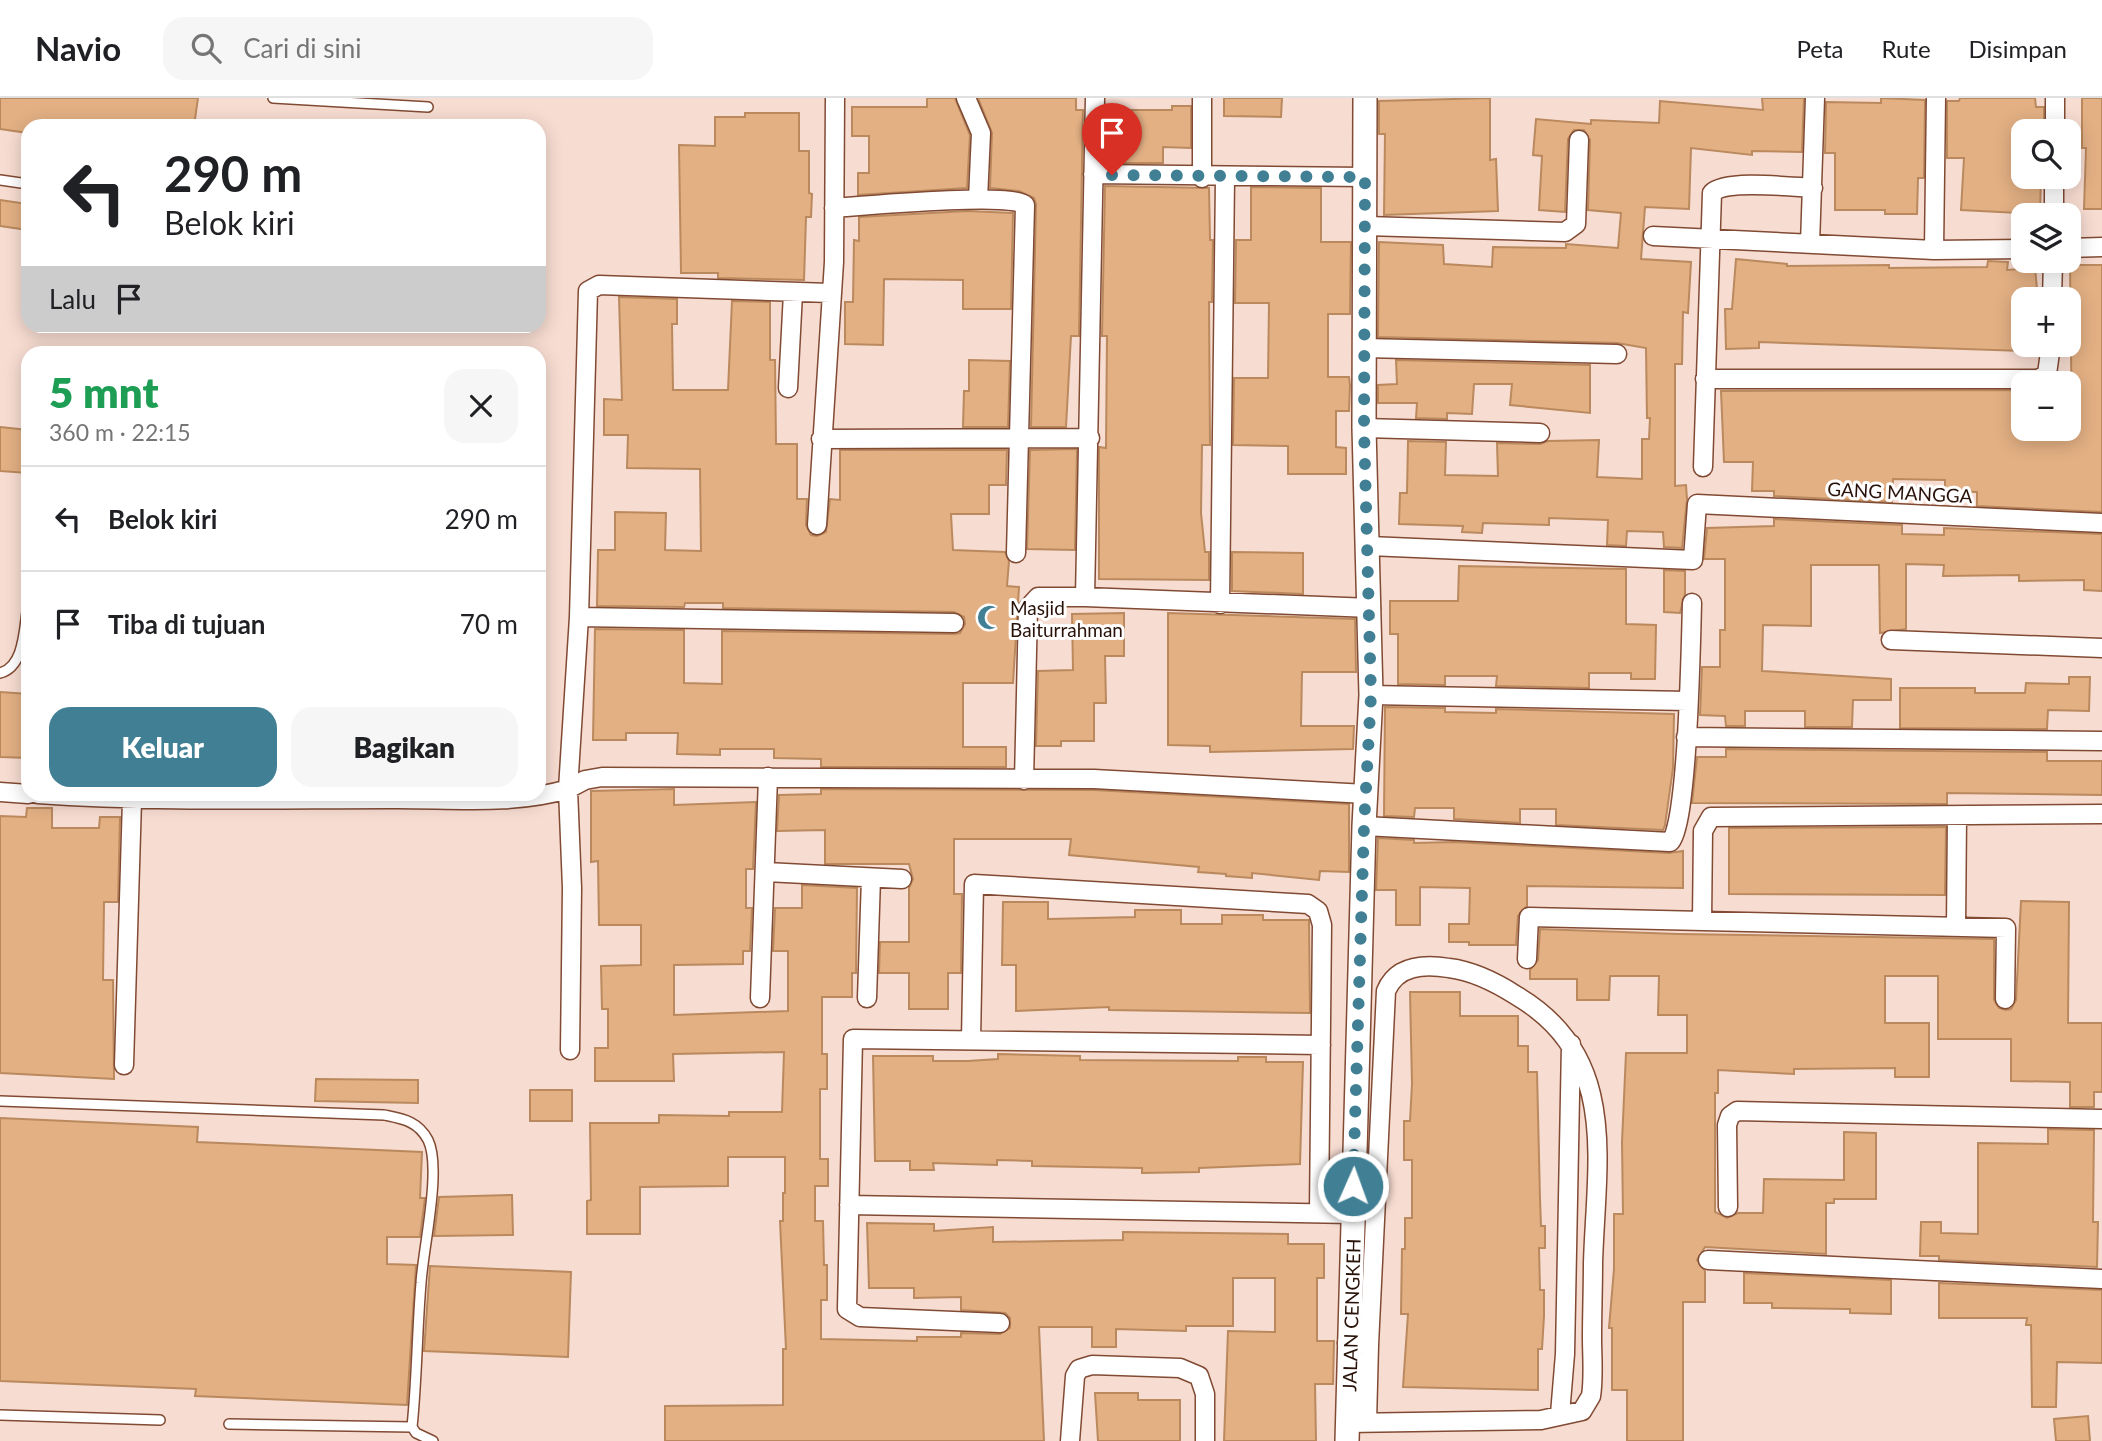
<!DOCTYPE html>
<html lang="id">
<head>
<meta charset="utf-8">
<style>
	body { margin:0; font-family:Lato,sans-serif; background:#f6f6f6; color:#202124; height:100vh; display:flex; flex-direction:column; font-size:26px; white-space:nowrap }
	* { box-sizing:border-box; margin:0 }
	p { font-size:23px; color:#757577 }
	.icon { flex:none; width:38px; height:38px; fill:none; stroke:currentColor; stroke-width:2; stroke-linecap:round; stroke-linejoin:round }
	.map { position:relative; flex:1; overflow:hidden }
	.side { position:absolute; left:21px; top:248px; width:525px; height:455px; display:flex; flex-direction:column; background:#fff; border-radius:21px; box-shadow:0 4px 18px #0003 }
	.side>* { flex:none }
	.guide { position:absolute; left:21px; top:21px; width:525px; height:214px; border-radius:21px; box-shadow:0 4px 18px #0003; background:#fff; color:#202124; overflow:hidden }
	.tools { position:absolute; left:2011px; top:21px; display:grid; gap:14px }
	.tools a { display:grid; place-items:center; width:70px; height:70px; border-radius:14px; background:#fff; box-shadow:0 4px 18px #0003; font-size:35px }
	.pin { position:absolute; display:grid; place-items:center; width:60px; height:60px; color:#fff; margin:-72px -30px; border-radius:50% 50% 50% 0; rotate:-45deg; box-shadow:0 0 7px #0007 }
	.pin .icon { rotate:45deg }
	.me { position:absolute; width:77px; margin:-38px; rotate:2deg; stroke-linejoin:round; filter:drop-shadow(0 0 5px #0008) }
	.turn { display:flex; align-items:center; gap:24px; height:147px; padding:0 28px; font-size:32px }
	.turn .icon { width:91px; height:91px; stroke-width:2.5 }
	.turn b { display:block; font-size:49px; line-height:60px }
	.then { display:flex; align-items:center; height:66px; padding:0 28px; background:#0003; gap:14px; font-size:26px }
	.round { display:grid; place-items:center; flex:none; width:74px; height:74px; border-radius:21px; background:#f6f6f6 }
	.overview { display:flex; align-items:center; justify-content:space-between; height:119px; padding:0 28px }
	h1 { font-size:42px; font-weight:800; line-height:52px; color:#1e9e55 }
	.button { display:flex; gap:14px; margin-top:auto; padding:14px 28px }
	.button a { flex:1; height:80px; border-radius:21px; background:#407f94; color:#fff; font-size:28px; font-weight:800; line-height:80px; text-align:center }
	.button a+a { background:#f6f6f6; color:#202124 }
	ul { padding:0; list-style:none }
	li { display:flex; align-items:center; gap:21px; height:105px; padding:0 28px; border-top:2px solid #e0e0e0 }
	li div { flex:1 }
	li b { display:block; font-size:26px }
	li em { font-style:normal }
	header { display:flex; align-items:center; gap:42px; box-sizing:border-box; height:98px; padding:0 35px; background:#fff; border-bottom:2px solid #e0e0e0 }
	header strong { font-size:33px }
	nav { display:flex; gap:38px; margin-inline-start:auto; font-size:24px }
	.search { width:490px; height:63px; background:#f6f6f6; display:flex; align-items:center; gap:18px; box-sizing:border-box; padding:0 24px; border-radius:21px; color:#757577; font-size:26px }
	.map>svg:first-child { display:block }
</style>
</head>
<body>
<header>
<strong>Navio</strong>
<div class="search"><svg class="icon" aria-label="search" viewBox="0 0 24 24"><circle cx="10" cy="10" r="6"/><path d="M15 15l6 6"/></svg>Cari di sini</div>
<nav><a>Peta</a><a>Rute</a><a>Disimpan</a></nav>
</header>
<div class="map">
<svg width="2102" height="1343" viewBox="0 0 2102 1343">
	<rect width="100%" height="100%" fill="#f7dcd1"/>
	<path fill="#e3b084" stroke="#ba895e" stroke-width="2" d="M0,0H198L194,28H28V35L0,31Z
		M927,0H955L970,37L967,90L858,97V75H869V38H852V9H927Z
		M978,0H1076V12H1083L1079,238H1071L1066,329H1031L1036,106L1034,100L1019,93L990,90L992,35Z
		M1224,0H1282L1281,19L1224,18Z
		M1490,0V62L1496,61L1498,113L1384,117L1385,36H1379V3Z
		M1762,0H1804L1802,54L1752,53V57L1691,50L1689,111L1645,109L1641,161L1691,164L1688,215L1683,214L1682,266H1675V388L1686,387L1687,401L1682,450L1664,449L1663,434L1627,433L1626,448L1607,447L1608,422L1549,420V427L1483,425L1482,435L1462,434L1463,428L1399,426L1400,395H1407L1408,343L1446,344L1445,377L1498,378L1497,345L1540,346L1548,343L1599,342L1597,379L1642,381V341H1649L1650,320H1647L1646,250L1617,245L1378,239L1379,144L1443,147L1444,166L1492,169L1493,149L1566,150V146L1618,150L1621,115L1588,112L1590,42L1584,32H1574L1568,41L1565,114L1539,112L1542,58L1533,57L1536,21L1591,26V22L1659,25L1660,3L1763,12Z
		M1881,0L1925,2L1924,80H1918L1917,116H1885V112H1835V55H1825L1826,4L1881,5Z
		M1960,0H2035L2036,9H2044V33H2023V79H2041L2040,116L1961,112L1964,60H1947V3H1959Z
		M2082,0H2102V111H2084L2086,50H2082Z
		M1172,8H1191V50L1163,49V65H1105L1106,12H1172Z
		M745,15H799V53H809V95L812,96L811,119H806L804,182L718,180V175H681L679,47L715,48V19H745Z
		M1105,88L1209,90L1210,142H1213L1212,204H1209L1210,347H1202L1201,415L1205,454H1209V482L1099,481V349L1106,350L1107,238H1102Z
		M1251,89L1321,90V144H1351L1350,216H1328V279H1349L1350,287L1349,313H1336V349L1346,350V376H1288V348L1233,347L1234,280H1268L1269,205H1235L1236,142H1251Z
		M0,102L28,106V132L0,128Z
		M967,113L1013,115L1011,211H963V182L884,181L883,247L845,246V204H853L854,142L859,143V119Z
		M1736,161L1787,166V168L1889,167V170L1987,169L1988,163L2008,164L2007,172L2035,170L2038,201H2023V253L1759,244V250L1726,251L1725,211H1732Z
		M2070,167H2102V414L1977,408V394L1945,393V382L1893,381L1892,404L1774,398V393H1752L1753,364H1724L1721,293L2023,292V340H2072Z
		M619,199L677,201V226H672L673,292H728L732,203L770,204V262H775L776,346H797V401H807L806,427L811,437L817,438L826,434L830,401L840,402V352H1007L1006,387H989V416H951L953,452L1005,454L1009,463L1007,488L1019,489L1013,585H963V649H1006V669H821V661L774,660V651H720V657L677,656L678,635H626V642H593L595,531L684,532V585L722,586V533L954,536L960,535L965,526L964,519L954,514L723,510V505H685L684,509L597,508L598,452H615V414L666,415L665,452L701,453L700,371L627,370L628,337H604V301L622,302Z
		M969,262L1010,263L1008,329H963L964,293H969Z
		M1396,262L1590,267V315L1510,307L1512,286H1474L1472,316L1447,315V321L1416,320L1417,305H1378V287L1397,286Z
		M0,329L28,332V375L0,373Z
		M1077,351L1075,452L1027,451L1030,352Z
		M1774,421L1902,427V436L1944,437V430L2102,436V493L2084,492V482L2019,483V477L1943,478L1944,467L1906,466V531L1880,535L1879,467H1811V528L1763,527L1762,573L1891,581V602H1853L1852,629H1805V613H1745V628H1726L1725,618L1700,617L1702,569H1720V532H1725V461H1704L1707,430L1774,428Z
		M1232,454L1303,455V496L1232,493Z
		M1459,468L1626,471V526L1656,527L1655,581H1631V575H1589V590L1496,588L1497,578H1445V587L1398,586V536H1390V503H1458Z
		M1664,472L1685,473V496L1680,515L1664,514Z
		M1124,515V558H1105L1106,605H1094V643H1061V648H1036L1038,573L1073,572L1072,516Z
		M1168,515L1355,521L1356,574H1302L1301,628H1354L1353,651L1210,654V648L1168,647Z
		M2069,579H2090L2089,613L2048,612L2047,631L1900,630V590H1975V595H2025L2026,585L2069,586Z
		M0,594L28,596V660L0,659Z
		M1385,609L1445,610V614L1496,615V611L1674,616L1673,670L1665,727L1663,732L1556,727V711H1520V725L1454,721V710H1415L1414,719L1384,718Z
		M1726,651L2047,654V663H2102V697L1947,695V706L1692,705L1697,659H1726Z
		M674,691V707L756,704L753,771H746V810H752L750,853H743V866L674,867V917L788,913V853H773L775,810H802V787L857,790L856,875H852V899H822V956H827V991H820V1061H828V1088H815V1123H823L824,1167H827V1202H821V1241L917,1243V1239H961V1235L1000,1236L1010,1230V1220L1005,1215L961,1212V1199L914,1200V1190H869L867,1125L934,1126V1133L993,1129V1144L1123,1142V1134L1288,1136V1146H1324V1180H1317V1243H1334L1333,1286H1315L1316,1343H1224L1228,1233L1275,1234V1180H1233V1228H1186V1233L1116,1231V1249H1092V1229H1039L1044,1343H665V1308L783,1307V1251H786L780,1123H783V1095H785V1059H728V1088L640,1089V1136H587V1103L591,1102L590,1025H659V1017L729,1018V1014H782L784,954L673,956L674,983H595V950H608V911H602L601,868L641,867V827H599L598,763L591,764V693Z
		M821,691L1094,692L1349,706V774L1320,773L1319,782L1252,775V780L1226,778V776L1198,774L1199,769L1069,757L1071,741H954V796H962L961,875H948V911H909V875H879L880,844H909V790L913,781L909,766H825V732L777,733L779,697L821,696Z
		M27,710H52V730H99L100,719H120L118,804H104L103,882H113L114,981L0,975V718L26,719Z
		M1946,729L1945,797L1729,796V730Z
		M1378,740L1414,742V745L1454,744L1669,755L1683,753V790L1527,788V808L1518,818L1516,847H1469V844H1449V826H1469L1470,790L1420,789V827H1396V792H1376Z
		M2021,803L2069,804L2068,925H2102V994H2094V1009H2070V984L2011,983V941H1938V878H1885V925H1929V979H1895V970L1794,971V976L1718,972V995H1715V1114L1727,1120L1738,1115H1763L1764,1081L1844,1082V1034L1876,1035V1101H1834V1105H1826V1156L1705,1149L1697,1162L1705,1173V1204H1683V1343H1627V1292H1612V1230H1609L1614,1171V1116H1623L1622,1044L1626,955H1687V917H1658L1659,878H1610L1609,902H1577V881H1530V872L1538,862L1540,831L1678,836L1994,841V902L1999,910L2006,912L2011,911L2016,902Z
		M1003,804H1048V821L1135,819V812H1181V826H1222V817H1263V822H1309L1310,915L1109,912V909L1016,913V867H1002Z
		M1410,894H1460V918H1518V948H1528V974H1537L1540,1101L1541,1128H1545V1150H1539L1540,1192H1544V1218L1542,1251H1538V1292L1403,1289L1408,1216H1401L1402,1151H1405V1120H1412V1062H1404V1023H1410L1412,986Z
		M998,956L1080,958V962L1238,963V959H1266V964H1303L1300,1066L1199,1070V1074L1142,1075V1070L1032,1068V1063L997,1062V1067L933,1065L934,1072H910V1063H875L873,958H933V963H968L998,961Z
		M316,981L418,982V1005L315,1003Z
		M530,992H572V1023H530Z
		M0,1020L198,1029L197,1044L422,1054L420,1100H425L420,1139H387V1166L416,1167L407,1307L195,1298L196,1291L0,1283Z
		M2048,1031L2094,1032L2093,1124H2098L2097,1169L1939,1162V1158H1920L1921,1124H1941V1135L1978,1136V1045L2048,1046Z
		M512,1097L513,1137L434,1138L439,1099Z
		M430,1168L571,1174L568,1259L424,1253Z
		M1744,1175L1891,1182V1216L1850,1215V1211L1772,1210V1205H1744Z
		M1939,1185L2102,1192V1265L2057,1264L2056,1309H2032L2031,1227H2026L2027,1220H1939Z
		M1095,1295H1138V1302H1180V1343H1098Z
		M2088,1318L2090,1343H2056L2054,1321Z"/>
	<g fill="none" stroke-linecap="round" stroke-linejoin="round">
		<defs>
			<path id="service" d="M273,0L428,9
				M0,82L28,86
				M0,575C25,569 24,529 28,507
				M0,1003L384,1017C403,1021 418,1023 428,1042C442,1070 423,1151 421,1185C417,1233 417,1281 412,1329L416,1335L433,1343
				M0,1317L160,1322
				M229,1326L412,1329"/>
			<path id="minor" d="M966,0L981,35L978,101
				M1095,0L1085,499L1371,510
				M1202,0V80
				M2055,33V0
				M1093,76L1365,79
				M834,110C861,108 1014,94 1025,107L1016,455
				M2054,117V79
				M1366,128L1565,134L1576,126L1579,42
				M1653,138L1934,152L2023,151
				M1810,146L1815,0
				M2068,150L2102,149
				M1934,152L1936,0
				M2052,201L2053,163
				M1364,250L1617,256
				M1705,281H2038L2047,276L2051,247
				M788,290L793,195
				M1364,330L1540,335
				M821,341L1090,340
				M1703,369L1712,95C1726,81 1792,89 1813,90
				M817,427L834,164L835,0
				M1369,448L1693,462L1697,406L2102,425
				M1220,506L1225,80
				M579,519L954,525
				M1891,542L2102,550
				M1371,597L1688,603
				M1686,639L2102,643
				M1024,682L1028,510L1038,499H1085
				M0,694L28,696
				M38,696C155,704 272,701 389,701C447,700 512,708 568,691L579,519L588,193L599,187L830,195
				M1364,728L1670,744C1688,729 1691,539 1692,505
				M766,774L902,781
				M1702,823L1703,733L1711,719L2102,716
				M1956,829L1957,718
				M1527,861L1529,819L2006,830L2005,901
				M760,900L768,679
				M867,900L871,780
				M971,942L974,786L1308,806L1318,813L1322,827L1319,1114
				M570,952L572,790L568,691L585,682L602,679L1094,681L1366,696
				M124,967L132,702
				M849,1107L1352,1116
				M1728,1109L1727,1027L1730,1018L1737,1013L2102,1021
				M1708,1162L2102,1181
				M1000,1225L860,1219L847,1211L853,941L1321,947
				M1347,1245L1369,1247L1386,893C1397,867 1424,866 1449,870C1473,873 1497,885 1517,898C1620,959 1596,1063 1593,1165C1593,1190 1592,1215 1592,1240C1592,1259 1594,1279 1591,1298L1582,1313L1541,1322L1347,1325
				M1560,1316L1565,1256L1571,946
				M1367,1324L1369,1247
				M1070,1343L1075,1278L1079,1271L1092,1267L1180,1270L1199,1278L1205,1296V1343"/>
			<g id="tertiary">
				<path id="s1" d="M1347,1343L1364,728L1371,597L1364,330L1365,0"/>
			</g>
		</defs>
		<use href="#service" stroke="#814a33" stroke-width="12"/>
		<use href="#minor" stroke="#814a33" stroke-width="21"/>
		<use href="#tertiary" stroke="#814a33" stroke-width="26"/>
		<use href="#service" stroke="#fff" stroke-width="9"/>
		<use href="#minor" stroke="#fff" stroke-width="18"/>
		<use href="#tertiary" stroke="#fff" stroke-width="23"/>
	</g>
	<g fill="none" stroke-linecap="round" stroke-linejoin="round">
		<path stroke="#407f94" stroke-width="12" stroke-dasharray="0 21.6" d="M1112,77L1365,79L1364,330L1371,597L1364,728L1353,1088"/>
	</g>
	<defs>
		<symbol id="mosque-bare" viewBox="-9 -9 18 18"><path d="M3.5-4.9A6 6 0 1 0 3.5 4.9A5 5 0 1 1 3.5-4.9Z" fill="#407f94" stroke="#fff" stroke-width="2.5" paint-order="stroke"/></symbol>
	</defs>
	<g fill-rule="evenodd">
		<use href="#mosque-bare" x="972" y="502" width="35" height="35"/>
	</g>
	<g text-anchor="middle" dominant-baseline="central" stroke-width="6" stroke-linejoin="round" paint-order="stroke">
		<g font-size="19" fill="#291209" stroke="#fff">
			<text transform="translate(1900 394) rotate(3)">GANG MANGGA</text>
			<text stroke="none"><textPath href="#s1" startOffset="126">JALAN CENGKEH</textPath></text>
		</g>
		<g font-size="19" fill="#291209" stroke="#fff" text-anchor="start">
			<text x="1010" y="509">Masjid<tspan x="1010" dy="22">Baiturrahman</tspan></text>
		</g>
	</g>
</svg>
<div class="tools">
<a><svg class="icon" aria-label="search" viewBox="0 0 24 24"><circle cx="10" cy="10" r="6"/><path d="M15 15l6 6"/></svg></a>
<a><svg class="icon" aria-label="layers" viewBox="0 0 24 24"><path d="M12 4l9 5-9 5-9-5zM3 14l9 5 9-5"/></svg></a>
<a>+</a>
<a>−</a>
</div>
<div class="pin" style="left:1112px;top:77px;background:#d93025"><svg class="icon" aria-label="arrive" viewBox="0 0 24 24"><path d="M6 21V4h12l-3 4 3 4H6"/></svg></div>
<svg class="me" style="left:1353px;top:1088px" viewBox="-20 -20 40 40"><circle r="17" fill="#407f94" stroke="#fff" stroke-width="3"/><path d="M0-11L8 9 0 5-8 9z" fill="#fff"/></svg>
<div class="guide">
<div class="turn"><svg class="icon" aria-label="left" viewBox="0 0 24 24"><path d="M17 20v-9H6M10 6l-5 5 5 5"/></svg><div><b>290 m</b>Belok kiri</div></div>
<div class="then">Lalu<svg class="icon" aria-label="arrive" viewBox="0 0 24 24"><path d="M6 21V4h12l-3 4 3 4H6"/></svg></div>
</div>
<section class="side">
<div class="overview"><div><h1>5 mnt</h1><p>360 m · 22:15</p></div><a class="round"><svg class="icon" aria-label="close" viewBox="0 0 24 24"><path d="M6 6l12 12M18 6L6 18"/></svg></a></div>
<ul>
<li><svg class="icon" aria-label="left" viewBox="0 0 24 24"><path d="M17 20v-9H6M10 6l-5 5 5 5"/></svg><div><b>Belok kiri</b></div><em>290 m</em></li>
<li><svg class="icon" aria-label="arrive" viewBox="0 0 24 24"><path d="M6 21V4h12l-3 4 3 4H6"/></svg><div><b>Tiba di tujuan</b></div><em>70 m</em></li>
</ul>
<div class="button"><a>Keluar</a><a>Bagikan</a></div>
</section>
</div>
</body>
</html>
